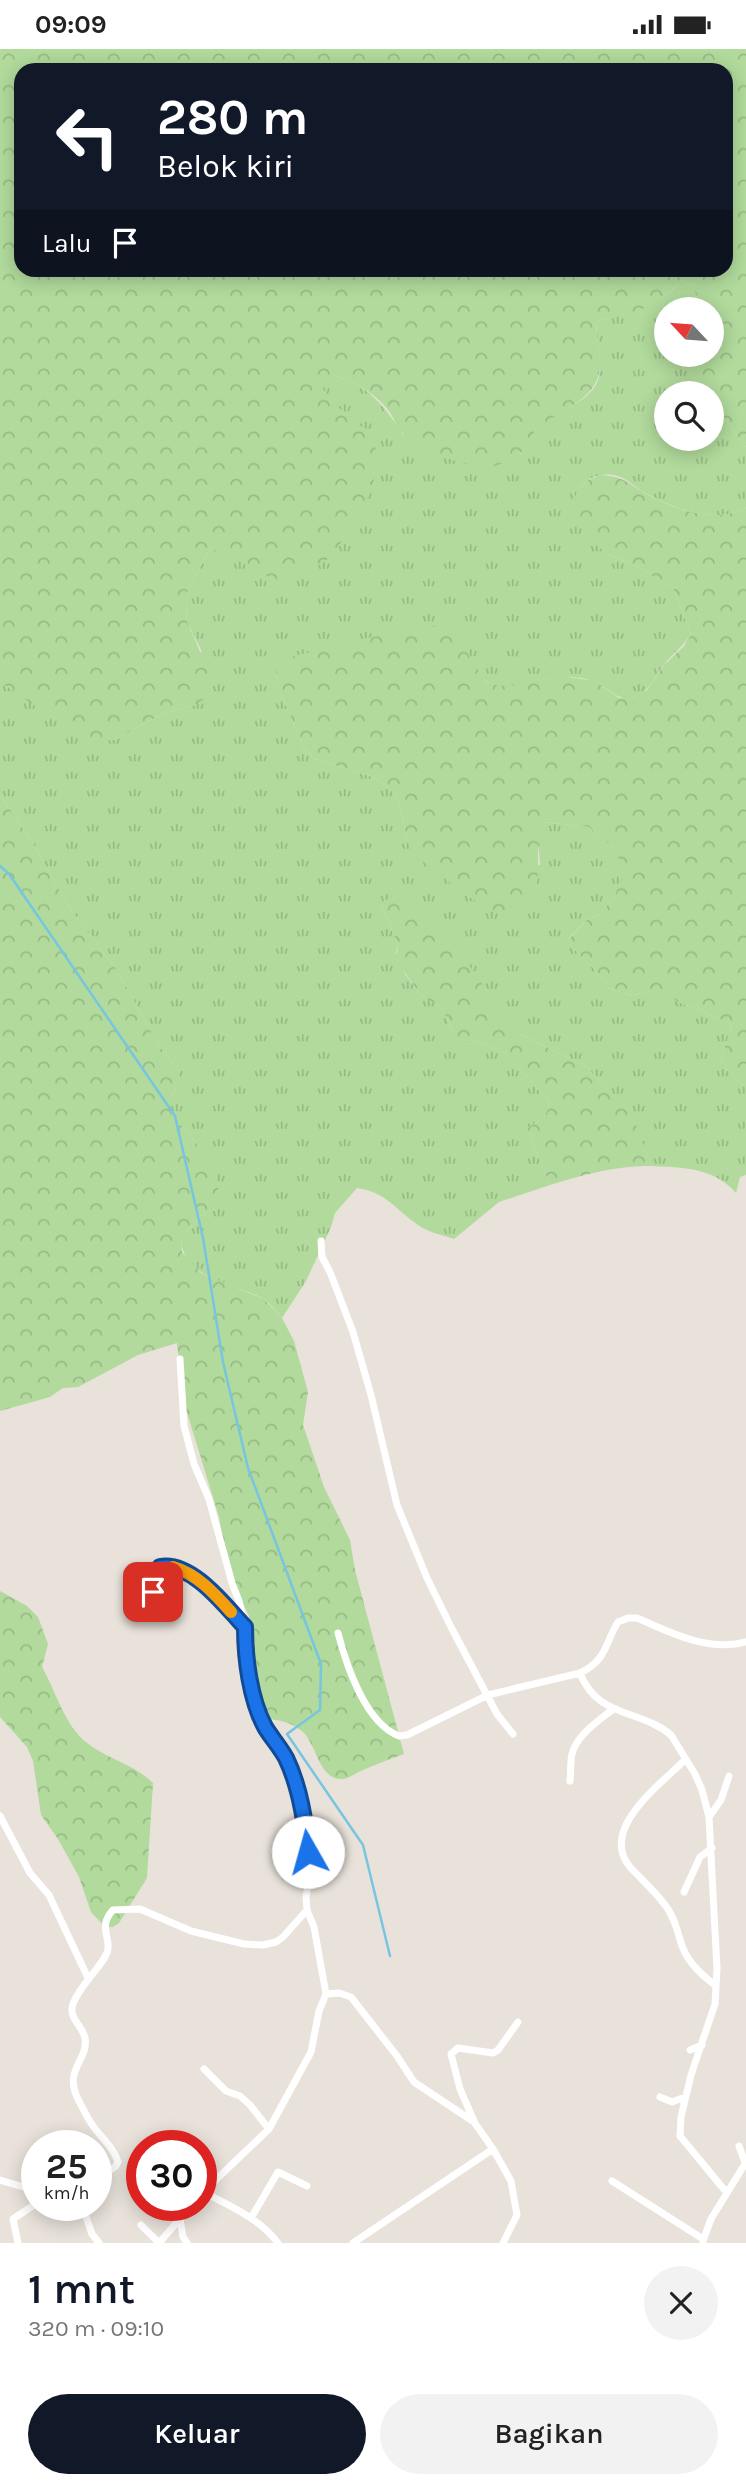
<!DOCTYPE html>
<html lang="id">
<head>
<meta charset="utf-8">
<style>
	body { margin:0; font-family:Karla,sans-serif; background:#f2f2f2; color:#222; height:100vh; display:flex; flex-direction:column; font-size:26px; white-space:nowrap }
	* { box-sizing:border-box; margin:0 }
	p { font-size:23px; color:#767676 }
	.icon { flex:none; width:38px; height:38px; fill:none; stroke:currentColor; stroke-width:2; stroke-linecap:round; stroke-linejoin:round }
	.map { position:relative; height:2194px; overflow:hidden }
	.side { display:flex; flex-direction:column; background:#fff; flex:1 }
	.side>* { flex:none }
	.top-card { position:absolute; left:14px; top:14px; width:719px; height:214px; border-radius:21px; box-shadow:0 4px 18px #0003; background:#111827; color:#fff; overflow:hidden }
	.needle { width:46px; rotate:296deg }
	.fabs { position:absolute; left:654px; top:248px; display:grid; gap:14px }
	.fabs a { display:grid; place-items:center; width:70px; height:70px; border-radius:50%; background:#fff; box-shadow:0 4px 18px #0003; font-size:35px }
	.speed { position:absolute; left:21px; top:2081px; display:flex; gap:14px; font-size:35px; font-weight:700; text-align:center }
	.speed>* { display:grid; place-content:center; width:91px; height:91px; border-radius:50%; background:#fff; box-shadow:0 4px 18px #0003; line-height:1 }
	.speed small { font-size:18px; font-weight:400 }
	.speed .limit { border:10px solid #d22; background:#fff; color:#111 }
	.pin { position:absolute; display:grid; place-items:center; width:60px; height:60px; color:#fff; margin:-30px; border-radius:14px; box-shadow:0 4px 10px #0006 }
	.me { position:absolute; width:77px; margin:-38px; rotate:353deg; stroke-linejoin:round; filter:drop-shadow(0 0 5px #0008) }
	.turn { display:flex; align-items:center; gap:24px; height:147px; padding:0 28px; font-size:32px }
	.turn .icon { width:91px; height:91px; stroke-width:2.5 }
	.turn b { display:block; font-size:49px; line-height:60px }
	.then { display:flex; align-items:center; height:66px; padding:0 28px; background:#0003; gap:14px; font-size:26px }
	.round { display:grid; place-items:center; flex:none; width:74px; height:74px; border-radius:37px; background:#f2f2f2 }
	.headline { display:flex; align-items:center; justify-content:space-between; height:119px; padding:0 28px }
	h1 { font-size:42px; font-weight:600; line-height:52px; color:#111827 }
	.cta { display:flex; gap:14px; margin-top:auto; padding:14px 28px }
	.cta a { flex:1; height:80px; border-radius:42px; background:#111827; color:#fff; font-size:28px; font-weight:600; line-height:80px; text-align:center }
	.cta a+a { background:#f2f2f2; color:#222 }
	.status { display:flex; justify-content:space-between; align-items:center; height:49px; padding:0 35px; background:#fff; direction:ltr }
	.status svg { height:19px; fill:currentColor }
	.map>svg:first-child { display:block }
</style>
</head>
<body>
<div class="status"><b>09:09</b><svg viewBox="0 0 49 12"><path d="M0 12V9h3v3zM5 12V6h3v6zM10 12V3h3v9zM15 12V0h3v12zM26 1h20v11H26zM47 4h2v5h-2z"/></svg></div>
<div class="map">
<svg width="746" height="2194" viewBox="0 0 746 2194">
	<defs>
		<pattern id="grass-tufts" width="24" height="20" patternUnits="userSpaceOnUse" patternTransform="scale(1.75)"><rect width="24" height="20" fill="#b1da9c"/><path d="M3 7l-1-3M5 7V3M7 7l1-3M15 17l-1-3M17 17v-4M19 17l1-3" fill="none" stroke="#98bb86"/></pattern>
		<pattern id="forest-crowns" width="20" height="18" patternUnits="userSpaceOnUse" patternTransform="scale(1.75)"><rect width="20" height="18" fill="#b1da9c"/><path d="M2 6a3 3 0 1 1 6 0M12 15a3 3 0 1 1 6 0" fill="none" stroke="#98bb86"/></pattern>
	</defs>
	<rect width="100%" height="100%" fill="#e8e2da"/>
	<path fill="url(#grass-tufts)" d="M681,231L692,235L697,248L695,261H667V306H688L689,320L707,345H667V390H712V353L746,398V459C714,476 671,459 642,442C632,436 625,428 613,426C592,423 578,436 573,455L608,505L634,516L673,539L691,585C683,598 672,605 663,617C654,628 650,642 635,648C619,654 610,640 597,634C588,629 570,627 560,628C538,629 508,646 487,633C474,625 465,596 460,582L276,620L277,635L304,699L315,710L373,728L391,741L399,753L408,795L540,816L538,786L545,773L589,778L612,798L627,822L614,848L600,865L587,871L569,889L571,897L594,920L609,939L632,947L647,942L668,946L681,954L730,974L731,981L721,1008L727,1021L746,1039V1126L740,1128L736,1144C715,1119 682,1118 651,1117L628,1056L604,1038L587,1018L520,985L495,969L487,942L476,928L381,855L398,896L396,903L405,925L420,945L443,961L452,981L462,991L478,993L506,1005L548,1051C551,1067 538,1071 527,1080L550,1136L499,1153L454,1190C443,1186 427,1183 418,1176C395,1160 386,1143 357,1139L335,1164L331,1178L306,1232L282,1269C276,1262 269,1253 262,1249C233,1234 183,1230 181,1190L200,1167L215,1160L203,1102L171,1064V1049L178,1036V1021L158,995L117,921L70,860L32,793L0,746V633L114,691L162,665L198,655L201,601L187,573L186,554L188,540L210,500L225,503L277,531L364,380L329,352L322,339L336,327C368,336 386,358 403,386L520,405C525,397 529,388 535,382C552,362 588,357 598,331C604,316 595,291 597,272C627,265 662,257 681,231Z"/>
	<path fill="url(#forest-crowns)" fill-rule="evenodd" d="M0,0H746V398L712,353V345H707L689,320L688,306H712V261H695L697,248L692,235L681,231C658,260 631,264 597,272C595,289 601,303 600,319C597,352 558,361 537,380C530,387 527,399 519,405C510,412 495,419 485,418C463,417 416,400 402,384C396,378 394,368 388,361C377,346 354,332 336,327L322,340C335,362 363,371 374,394C377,402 378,411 377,420C373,442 342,500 324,513C312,521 293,532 279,531C265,530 232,504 210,500L188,540L186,554L187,573L207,618L209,646L198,655L162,665L114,691L88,693L0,633ZM21,21H726V220H21Z
		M600,426C620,427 624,431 640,441C669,459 714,476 746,459V1039L727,1021L721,1008L731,981L730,974L681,954L667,946L647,942L632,947L609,939L594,920L571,897L569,890L587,871L600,865L614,848L626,822L612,798L589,778L545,773C528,804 554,844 514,867L492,861L467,847L416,807L408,795L399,753L391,741L373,728L315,710L304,699L277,635L276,620L286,609L352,592L449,574L460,582L470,609L486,633L499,637L517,636L561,627L595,632L619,649H633L647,641L664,616L684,597L691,585L673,539L634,516L608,505L585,488L573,455L577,442L587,432Z
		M0,746L32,793L70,860L117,921L158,995L178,1021V1036L171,1049V1064L203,1102L217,1131L219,1146L215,1160L200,1167L181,1190L182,1203L201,1224L264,1250L282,1269L294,1292L308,1343L303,1376L324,1438L350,1491L355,1521L404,1705C390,1710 376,1715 363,1721C357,1723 350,1729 343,1730C319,1732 317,1696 303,1683C293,1674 281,1671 268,1670L256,1639L247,1596L249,1567L229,1525L219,1468L184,1354L177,1294L138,1306L78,1338L63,1339L50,1348L0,1362Z
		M393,846L406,851L429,870L460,903L487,942L496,969L520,985L587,1018L604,1038L629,1056L651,1117C618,1116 582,1126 550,1136L527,1080C538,1071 551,1067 548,1051L506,1005L478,993L462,991L455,987L443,961L420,945L396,911L398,896L381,855Z
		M0,1542L27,1557L38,1568L48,1595L42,1618C56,1642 64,1676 87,1694C107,1710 134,1715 153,1734L147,1829L119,1874L113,1878H105L91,1863L79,1828L58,1790L41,1766L33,1712L27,1698L0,1668Z"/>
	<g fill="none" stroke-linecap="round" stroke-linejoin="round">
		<path stroke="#77c5e0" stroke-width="2.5" d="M0,817L9,825L175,1067L203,1189L223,1313L248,1419L321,1615L320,1661L287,1685L363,1796L390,1907"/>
		<path stroke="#fff" stroke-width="7" d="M321,1192L322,1208L330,1223L353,1283L371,1346L397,1456L427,1529L452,1580L497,1665L513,1685
			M180,1310L184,1377L194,1415L209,1450L232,1534L239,1552L245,1578V1607L255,1655L265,1677L286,1709L300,1749L306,1779L310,1826L306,1848L307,1861L314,1878L326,1945L319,1962L311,2003L269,2080L201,2145
			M155,1554C153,1544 151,1530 158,1522C176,1498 233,1565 245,1578
			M338,1584C346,1615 365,1674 399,1687L407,1686L488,1646L580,1624C607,1611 604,1596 618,1573L628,1569H637C671,1584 708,1603 746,1593
			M580,1624C597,1669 640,1660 671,1686L695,1725L702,1741L709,1768L717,1920L715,1955L691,2026L681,2068L680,2087L727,2144
			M686,1710C662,1734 598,1780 630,1818C641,1830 662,1849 669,1862C676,1873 678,1885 682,1897C689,1915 702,1926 716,1937
			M570,1732C571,1724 570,1713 572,1705C577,1685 599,1672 613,1660
			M0,1767L30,1824L49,1846L88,1929
			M709,1768L721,1751L729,1727
			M684,1843L700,1808L712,1799
			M326,1945L339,1944L351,1948L397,2007L414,2033L474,2073L493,2100L353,2194
			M690,2001L702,1996
			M204,2020L226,2042L240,2047L250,2056L269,2080
			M660,2048L672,2053L685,2048
			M474,2072L460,2040L451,2005L458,1999L493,2004L498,2001L518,1973
			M739,2097L746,2116
			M493,2100L511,2132L517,2166L503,2194
			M0,2131L37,2142
			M96,2132L116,2117L118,2113C114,2098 99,2087 91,2074C86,2066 82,2058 78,2050C63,2020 89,2011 85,1989C82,1976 68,1969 73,1955C80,1936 97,1923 106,1906C114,1891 96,1879 113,1861L140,1860L191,1882L244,1895L263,1896L276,1893L283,1888L307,1861
			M612,2132L703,2190
			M203,2143C230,2157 259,2169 278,2194
			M82,2156L92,2185L99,2194
			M251,2169L278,2123L307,2137
			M180,2170L183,2188L187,2194
			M141,2176L159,2194
			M703,2192L711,2170L746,2113
			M18,2194L13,2170L37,2154
			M159,2194L192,2156"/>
	</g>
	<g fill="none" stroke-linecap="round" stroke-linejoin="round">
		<defs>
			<path id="route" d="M153,1543L154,1531L160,1518C192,1512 226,1558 245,1578C245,1609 250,1650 265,1678C271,1688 280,1698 286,1709C300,1738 305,1771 308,1803"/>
		</defs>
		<use href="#route" stroke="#114b97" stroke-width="18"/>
		<use href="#route" stroke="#1a73e8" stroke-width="12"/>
		<path stroke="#f59e0b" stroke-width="12" d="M173,1518C197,1525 214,1544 231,1563"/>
	</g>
</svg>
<div class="fabs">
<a><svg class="needle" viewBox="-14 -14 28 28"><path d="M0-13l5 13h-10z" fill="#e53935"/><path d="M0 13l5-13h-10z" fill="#767676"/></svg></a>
<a><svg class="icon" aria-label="search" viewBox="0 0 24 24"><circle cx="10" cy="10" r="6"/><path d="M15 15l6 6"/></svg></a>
</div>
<div class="speed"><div>25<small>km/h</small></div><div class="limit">30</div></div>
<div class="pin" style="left:153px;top:1543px;background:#d93025"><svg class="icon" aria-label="arrive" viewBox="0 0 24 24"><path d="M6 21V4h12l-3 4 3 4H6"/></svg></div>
<svg class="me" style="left:308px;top:1803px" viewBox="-20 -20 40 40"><circle r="19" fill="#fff"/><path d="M0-13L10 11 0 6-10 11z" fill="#1a73e8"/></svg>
<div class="top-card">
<div class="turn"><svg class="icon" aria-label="left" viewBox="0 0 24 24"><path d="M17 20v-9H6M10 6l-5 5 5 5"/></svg><div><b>280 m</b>Belok kiri</div></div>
<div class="then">Lalu<svg class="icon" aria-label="arrive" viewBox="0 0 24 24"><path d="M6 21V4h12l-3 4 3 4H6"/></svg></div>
</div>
</div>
<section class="side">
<div class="headline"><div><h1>1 mnt</h1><p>320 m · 09:10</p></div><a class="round"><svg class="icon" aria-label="close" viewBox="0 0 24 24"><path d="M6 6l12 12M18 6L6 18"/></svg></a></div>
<div class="cta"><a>Keluar</a><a>Bagikan</a></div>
</section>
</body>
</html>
